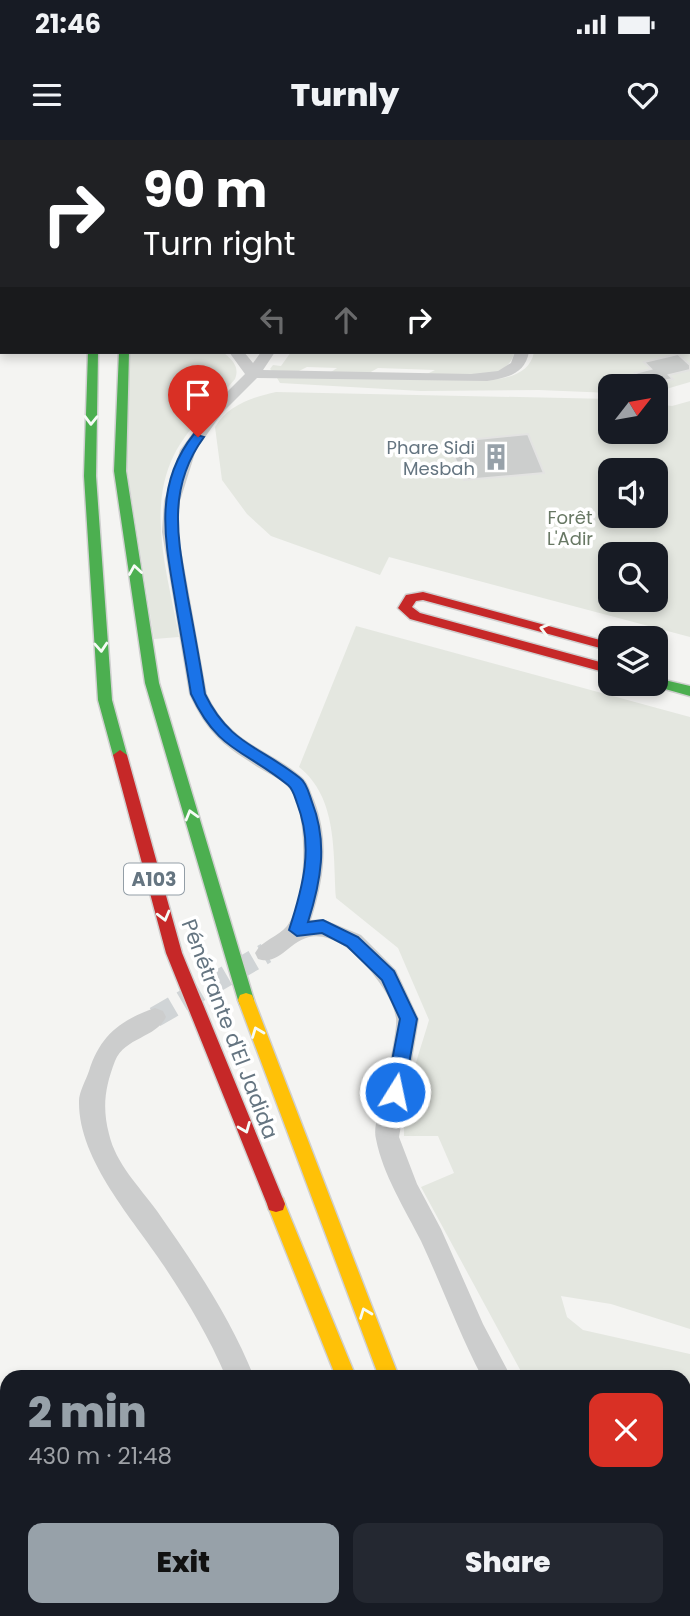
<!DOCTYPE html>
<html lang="en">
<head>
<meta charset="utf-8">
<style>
	body { margin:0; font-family:Poppins,sans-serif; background:#242831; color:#f1f3f6; height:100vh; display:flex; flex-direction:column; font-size:26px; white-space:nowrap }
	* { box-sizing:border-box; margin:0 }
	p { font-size:23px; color:#9ea1a6 }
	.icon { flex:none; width:38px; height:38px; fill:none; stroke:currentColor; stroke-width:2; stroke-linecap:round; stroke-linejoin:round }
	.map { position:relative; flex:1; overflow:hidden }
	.details { position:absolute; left:0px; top:1230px; width:691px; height:247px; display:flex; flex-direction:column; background:#171b24; border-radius:21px 21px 0 0; box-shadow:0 4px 10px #0003 }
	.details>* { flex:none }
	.banner { position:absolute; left:0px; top:0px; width:691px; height:214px; box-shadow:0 4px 10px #0003; background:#202124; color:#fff; overflow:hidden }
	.needle { width:46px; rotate:59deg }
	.tools { position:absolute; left:598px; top:234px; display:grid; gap:14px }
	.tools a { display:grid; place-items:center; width:70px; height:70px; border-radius:14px; background:#171b24; box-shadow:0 4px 10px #0003; font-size:35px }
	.pin { position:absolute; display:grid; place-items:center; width:60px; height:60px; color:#fff; margin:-72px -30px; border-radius:50% 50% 50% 0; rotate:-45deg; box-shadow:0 0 7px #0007 }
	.pin .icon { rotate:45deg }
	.me { position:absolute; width:77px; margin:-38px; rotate:10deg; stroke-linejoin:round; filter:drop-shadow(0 0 5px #0008) }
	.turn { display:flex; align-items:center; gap:24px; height:147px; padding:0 28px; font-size:32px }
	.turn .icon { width:91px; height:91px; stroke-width:2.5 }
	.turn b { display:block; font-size:49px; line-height:60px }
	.lanes { display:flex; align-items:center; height:66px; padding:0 28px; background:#0003; justify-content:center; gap:35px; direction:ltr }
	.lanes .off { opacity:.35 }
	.round { display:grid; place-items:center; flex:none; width:74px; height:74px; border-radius:14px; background:#242831 }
	.summary { display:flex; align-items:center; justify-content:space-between; height:119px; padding:0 28px }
	h1 { font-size:42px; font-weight:800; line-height:52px; color:#97a1a9 }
	.action { display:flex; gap:14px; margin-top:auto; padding:14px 28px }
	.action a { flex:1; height:80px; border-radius:14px; background:#97a1a9; color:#111; font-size:28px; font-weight:800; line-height:80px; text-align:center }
	.action a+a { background:#242831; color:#f1f3f6 }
	.status { display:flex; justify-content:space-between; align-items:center; height:49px; padding:0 35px; background:#171b24; direction:ltr }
	.status svg { height:19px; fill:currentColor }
	header { display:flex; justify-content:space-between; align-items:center; height:91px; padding:0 28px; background:#171b24; font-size:32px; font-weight:800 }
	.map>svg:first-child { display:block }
</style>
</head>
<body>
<div class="status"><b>21:46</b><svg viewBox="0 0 49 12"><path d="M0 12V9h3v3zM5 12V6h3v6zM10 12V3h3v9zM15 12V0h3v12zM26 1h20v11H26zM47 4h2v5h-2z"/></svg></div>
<header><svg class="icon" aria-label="menu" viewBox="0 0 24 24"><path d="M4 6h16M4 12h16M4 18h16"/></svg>Turnly<svg class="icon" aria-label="heart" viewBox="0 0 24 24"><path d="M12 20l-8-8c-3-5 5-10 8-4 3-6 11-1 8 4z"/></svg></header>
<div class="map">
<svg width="690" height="1476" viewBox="0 0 690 1476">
	<rect width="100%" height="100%" fill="#f4f4f2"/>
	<path fill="#e4e7e0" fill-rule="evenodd" d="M690,43V242L656,252V247H611V253L539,250L421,251L280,243L277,238L497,239C514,237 531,230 534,212H690Z
		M129,212H223C232,220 240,226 235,239C215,263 188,287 174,315C146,371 169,439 179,497L154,499L127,329Z
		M291,212H513L514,214C505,245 452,234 427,234L435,230L378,228L369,233L331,232L337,228L307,227L297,232H273L270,229L273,225L281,226Z
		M276,252L611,259V292H656V264L672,266L690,261V497L389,417L380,435L271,396L247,374L222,340L215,287C228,265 253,257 276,252ZM611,331H656V376H611ZM611,415H656V460H611Z
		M356,486L690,577V1189L611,1164L561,1156L567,1177L583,1190L690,1214V1246H684V1237H524L421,1047L454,1033L438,996H404C403,956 418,918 429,880L398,808L336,758C333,713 338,658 299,627Z
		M684,1270L690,1271V1476H658L654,1470H684Z"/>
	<path fill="#cccecd" stroke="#e3e3e2" stroke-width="2" d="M678,214L690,225V230L669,235L673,239L647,244L635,233L651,229L644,222Z
		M528,294L544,333L464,340L448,302Z"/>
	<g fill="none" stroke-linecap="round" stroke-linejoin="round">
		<path stroke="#d0d4d6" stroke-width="21" stroke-dasharray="21 10" stroke-linecap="butt" d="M155,877L266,813"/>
		<defs>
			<path id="fast" d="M94,0H102V2H94Z
				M88,212H98L96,336L112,560L127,615L120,620L113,615L98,560L84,336Z
				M119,212H129L126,331L159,543L254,860L252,865L246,867L240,865L238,860L145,543L114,331Z
				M656,538L690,546V556L651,545L656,544Z
				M496,1470H519L521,1476H498Z"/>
			<path id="slow" d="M246,853L252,855L254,860L399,1237H379L238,860L240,855Z
				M276,1056L283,1058L285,1064L356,1237H336L267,1064L269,1058Z
				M448,1470H471L473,1476H450Z"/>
			<path id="jam" d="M423,452L611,503V511L423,460L416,461L412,467L420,473L611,525V534L410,479L398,468L406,455Z
				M120,610L127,615L182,813L285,1064L283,1070L276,1072L269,1070L267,1064L166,813L113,615Z"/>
		</defs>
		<use href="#fast" stroke="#d0d0d0" stroke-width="3"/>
		<use href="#slow" stroke="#d0d0d0" stroke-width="3"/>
		<use href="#jam" stroke="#d0d0d0" stroke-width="3"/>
		<path fill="#cccdcd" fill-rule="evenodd" d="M45,0H57V2H45Z
			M161,0H173L175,2H162Z
			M2,76V84L0,85V77Z
			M0,154H2V163H0Z
			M229,212H244L253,223L261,212H275L263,230L471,234L498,231L511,223L515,212H529C525,234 507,238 487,241L257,238L222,273L196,310L180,361L178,392L207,554C232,605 263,605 302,637C308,642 311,653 314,660C330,701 324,739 311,780L323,779L361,795L396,830L419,879L399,997L417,1044L441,1089L483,1184L511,1237H482C459,1193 442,1146 421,1101C405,1069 383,1035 376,999C373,988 379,973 381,962C384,947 398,890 396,878C393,855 363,818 344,806C295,775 288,829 258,819L255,813C262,800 278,797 287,786C307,761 310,671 288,647C282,640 269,634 261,629C224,606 208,595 189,554L162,392L164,361L180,310L212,267L245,234Z
			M155,868L163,871L166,877C156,898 125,897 115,921C105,947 102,967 109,994C116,1024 139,1046 157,1071C194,1124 230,1177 254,1237H226C208,1195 189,1164 164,1126C133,1079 78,1020 79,961C79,952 86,940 89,931C100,896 120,880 155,868Z
			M207,1470H237L238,1476H208Z
			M608,1470H639L641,1476H610Z"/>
		<use href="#fast" fill="#4caf50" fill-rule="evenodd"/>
		<use href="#slow" fill="#ffc107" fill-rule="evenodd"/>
		<use href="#jam" fill="#c62828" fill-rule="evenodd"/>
	</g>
	<defs><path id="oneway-chevron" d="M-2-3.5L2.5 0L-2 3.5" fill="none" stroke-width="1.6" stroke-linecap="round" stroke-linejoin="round" transform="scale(1.75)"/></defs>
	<g stroke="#f6fbf6">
		<use href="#oneway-chevron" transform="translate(91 280) rotate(91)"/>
		<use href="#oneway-chevron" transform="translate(135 430) rotate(-99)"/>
		<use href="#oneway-chevron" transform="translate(545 489) rotate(-165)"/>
		<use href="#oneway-chevron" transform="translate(101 507) rotate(86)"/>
		<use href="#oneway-chevron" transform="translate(191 675) rotate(-106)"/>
		<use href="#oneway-chevron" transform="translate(164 776) rotate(75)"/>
		<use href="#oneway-chevron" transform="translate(257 892) rotate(-111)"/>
		<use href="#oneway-chevron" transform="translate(245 988) rotate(68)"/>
		<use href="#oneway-chevron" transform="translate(365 1173) rotate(-111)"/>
	</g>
	<path fill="#1a73e8" stroke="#114b97" stroke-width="2" d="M194,294L204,297C166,349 178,399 188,458C194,490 200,522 205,554C229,604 261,607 300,638C307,643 309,654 312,662C328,703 321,741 308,782L323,780L358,797L394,831L417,879L404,952L402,957L395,959L389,957L386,952L400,879L382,840L347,806L322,793L297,796L289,790C303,747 314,707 297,663C295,657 293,649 288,645C244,609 218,612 191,554C186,522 180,490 175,459C165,400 153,345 194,294Z"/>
	<defs>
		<symbol id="building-bare" viewBox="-9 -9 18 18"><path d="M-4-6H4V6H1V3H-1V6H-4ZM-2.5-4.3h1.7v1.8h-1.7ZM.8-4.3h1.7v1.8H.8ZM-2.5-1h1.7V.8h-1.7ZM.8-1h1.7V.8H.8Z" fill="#97a1a9" stroke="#fff" stroke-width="2.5" paint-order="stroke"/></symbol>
	</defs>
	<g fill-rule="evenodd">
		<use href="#building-bare" x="477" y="298" width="38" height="38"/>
	</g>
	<g text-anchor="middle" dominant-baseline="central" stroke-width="7" stroke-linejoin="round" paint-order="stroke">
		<g font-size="18" fill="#657581" stroke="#fff" text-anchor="end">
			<text x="475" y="307">Phare Sidi<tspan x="475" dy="21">Mesbah</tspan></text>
		</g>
		<g font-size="18" fill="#687864" stroke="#fff">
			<text x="570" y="377">Forêt<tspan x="570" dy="21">L'Adir</tspan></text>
		</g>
		<rect fill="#fff" stroke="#939ea7" stroke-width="2" x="124" y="723.5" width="60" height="31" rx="5"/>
		<g font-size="19" font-weight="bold" fill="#657581">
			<text x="154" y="739">A103</text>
		</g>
		<g font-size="21" fill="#657581" stroke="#fff">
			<text transform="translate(230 889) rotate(69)">Pénétrante d'El Jadida</text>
		</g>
	</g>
</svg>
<div class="tools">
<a><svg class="needle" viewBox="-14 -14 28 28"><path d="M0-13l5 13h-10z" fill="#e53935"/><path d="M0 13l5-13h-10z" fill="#9ea1a6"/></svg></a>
<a><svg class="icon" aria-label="sound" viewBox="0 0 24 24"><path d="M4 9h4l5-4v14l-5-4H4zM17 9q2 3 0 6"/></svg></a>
<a><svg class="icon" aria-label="search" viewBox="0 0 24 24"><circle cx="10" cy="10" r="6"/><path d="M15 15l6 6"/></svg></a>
<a><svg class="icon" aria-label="layers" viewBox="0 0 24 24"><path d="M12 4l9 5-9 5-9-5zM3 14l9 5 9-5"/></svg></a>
</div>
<div class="pin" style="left:198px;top:297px;background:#d93025"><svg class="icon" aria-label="arrive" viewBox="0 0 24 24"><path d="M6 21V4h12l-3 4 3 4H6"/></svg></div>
<svg class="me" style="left:395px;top:952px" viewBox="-20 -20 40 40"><circle r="17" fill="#1a73e8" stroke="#fff" stroke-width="3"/><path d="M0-11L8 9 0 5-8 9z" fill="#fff"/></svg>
<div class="banner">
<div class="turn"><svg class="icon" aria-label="right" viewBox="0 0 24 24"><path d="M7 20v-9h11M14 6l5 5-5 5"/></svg><div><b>90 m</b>Turn right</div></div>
<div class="lanes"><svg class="icon off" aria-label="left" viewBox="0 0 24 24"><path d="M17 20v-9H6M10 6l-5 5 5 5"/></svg><svg class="icon off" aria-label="ahead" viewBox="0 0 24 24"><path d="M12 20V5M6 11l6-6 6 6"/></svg><svg class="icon" aria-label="right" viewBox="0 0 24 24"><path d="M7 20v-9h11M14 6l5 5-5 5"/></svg></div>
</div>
<section class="details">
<div class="summary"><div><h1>2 min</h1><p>430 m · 21:48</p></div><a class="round" style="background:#d93025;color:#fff"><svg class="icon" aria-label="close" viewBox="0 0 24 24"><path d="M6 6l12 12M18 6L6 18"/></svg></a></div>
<div class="action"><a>Exit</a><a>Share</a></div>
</section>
</div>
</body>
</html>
